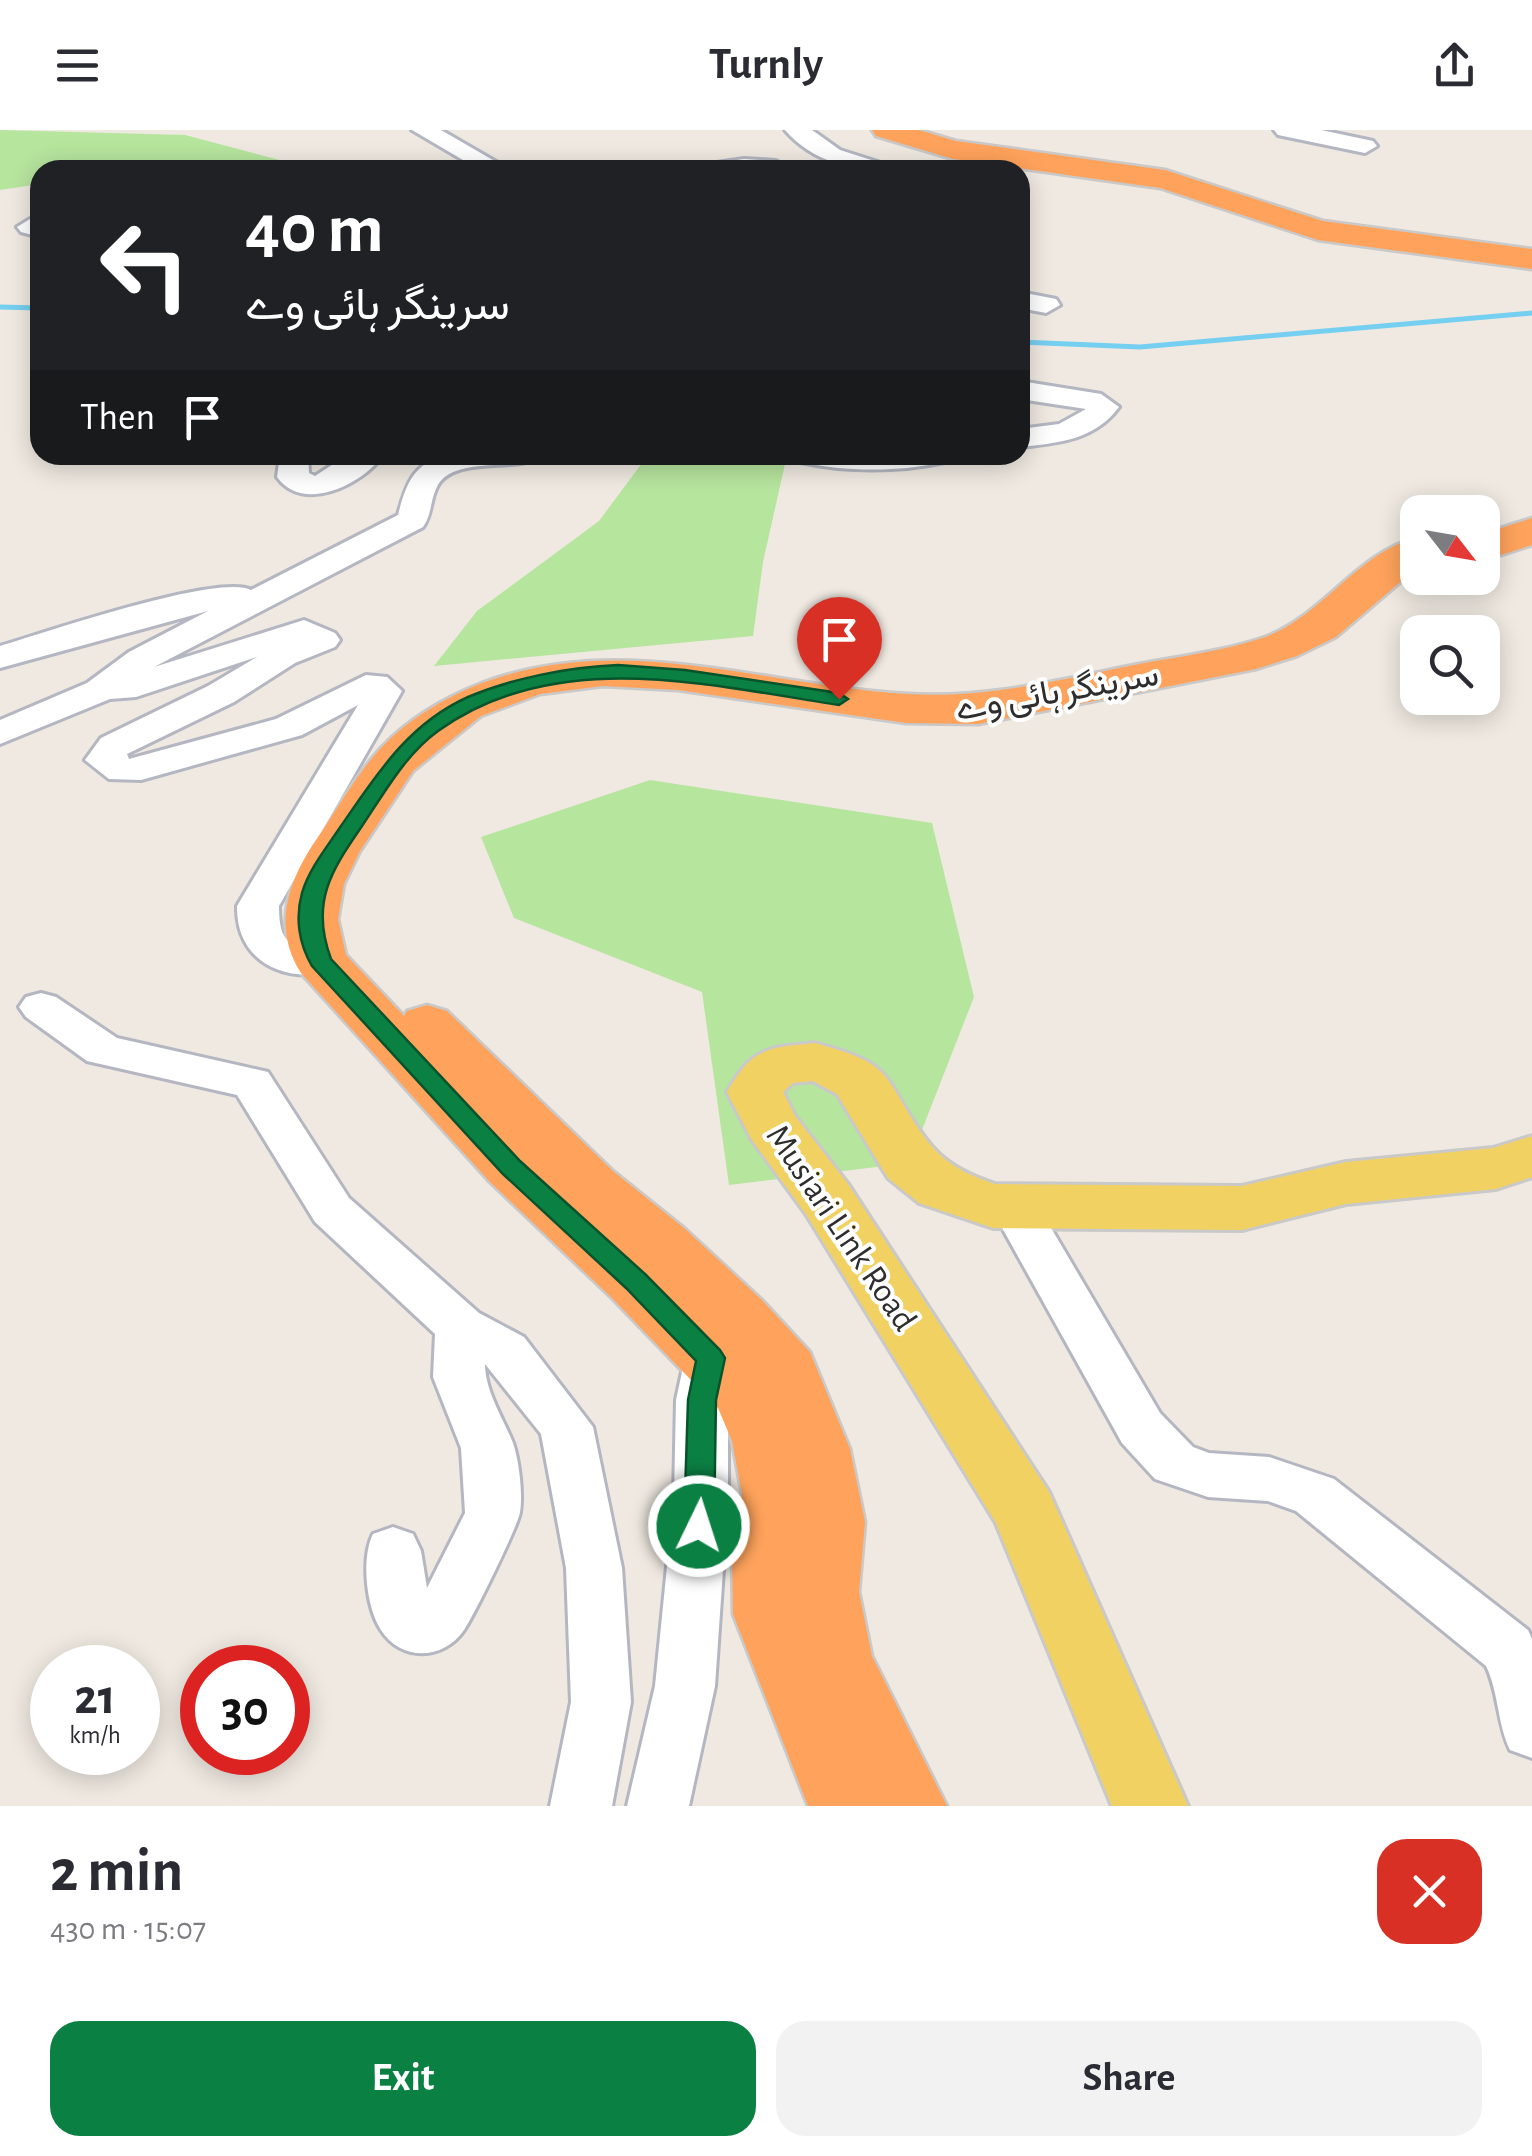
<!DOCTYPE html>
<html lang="en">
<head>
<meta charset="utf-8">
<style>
	body { margin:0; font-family:"Alegreya Sans",Vazirmatn,sans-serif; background:#f2f2f3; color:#2b2b33; height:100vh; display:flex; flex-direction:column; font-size:38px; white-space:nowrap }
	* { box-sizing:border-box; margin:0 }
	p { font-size:32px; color:#7c7c81 }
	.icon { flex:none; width:55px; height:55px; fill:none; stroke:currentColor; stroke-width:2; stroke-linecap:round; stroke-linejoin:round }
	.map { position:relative; height:1676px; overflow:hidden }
	.panel { display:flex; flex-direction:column; background:#fff; flex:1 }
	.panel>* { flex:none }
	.guide { position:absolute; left:30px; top:30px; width:1000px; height:305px; border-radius:30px; box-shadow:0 5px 25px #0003; background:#202124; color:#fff; overflow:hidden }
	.needle { width:65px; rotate:121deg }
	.fabs { position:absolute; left:1400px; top:365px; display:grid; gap:20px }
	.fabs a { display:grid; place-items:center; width:100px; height:100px; border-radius:20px; background:#fff; box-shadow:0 5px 25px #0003; font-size:50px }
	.speed { position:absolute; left:30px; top:1515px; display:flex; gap:20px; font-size:50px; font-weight:700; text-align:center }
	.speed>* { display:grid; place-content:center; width:130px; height:130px; border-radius:50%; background:#fff; box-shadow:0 5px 25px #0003; line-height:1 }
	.speed small { font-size:25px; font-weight:400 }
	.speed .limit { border:15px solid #d22; background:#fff; color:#111 }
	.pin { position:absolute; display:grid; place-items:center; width:85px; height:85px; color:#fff; margin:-102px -42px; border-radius:50% 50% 50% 0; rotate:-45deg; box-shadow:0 0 10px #0007 }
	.pin .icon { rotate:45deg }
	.me { position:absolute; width:110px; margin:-55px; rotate:4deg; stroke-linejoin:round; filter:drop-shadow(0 0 8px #0008) }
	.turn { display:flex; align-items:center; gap:35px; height:210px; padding:0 50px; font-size:45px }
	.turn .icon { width:130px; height:130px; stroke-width:2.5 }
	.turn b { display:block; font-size:70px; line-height:85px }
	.then { display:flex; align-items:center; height:95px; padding:0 50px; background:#0003; gap:20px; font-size:38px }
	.round { display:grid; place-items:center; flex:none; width:105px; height:105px; border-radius:30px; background:#f2f2f3 }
	.summary { display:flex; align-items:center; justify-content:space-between; height:170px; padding:0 50px }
	h1 { font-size:60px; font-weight:600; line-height:75px }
	.cta { display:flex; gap:20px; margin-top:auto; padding:20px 50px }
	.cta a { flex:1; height:115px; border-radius:30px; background:#0b8043; color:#fff; font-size:40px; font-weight:600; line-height:115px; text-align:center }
	.cta a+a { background:#f2f2f3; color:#2b2b33 }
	header { display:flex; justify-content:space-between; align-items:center; height:130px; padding:0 50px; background:#fff; font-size:45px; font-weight:600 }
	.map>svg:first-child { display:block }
</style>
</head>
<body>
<header><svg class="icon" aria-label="menu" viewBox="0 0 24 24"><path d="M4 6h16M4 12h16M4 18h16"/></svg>Turnly<svg class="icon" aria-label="share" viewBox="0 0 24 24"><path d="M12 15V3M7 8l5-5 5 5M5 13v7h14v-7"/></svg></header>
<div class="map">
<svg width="1532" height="1676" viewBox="0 0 1532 1676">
	<rect width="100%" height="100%" fill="#efe9e1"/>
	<path fill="#b6e59e" d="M0,0L185,5L313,39L40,40V54L0,60Z
		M648,325H787L763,432L753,506L434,536L477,481L599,391Z
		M650,650L932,693L974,867L909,1033L729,1055L702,862L514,788L481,707Z"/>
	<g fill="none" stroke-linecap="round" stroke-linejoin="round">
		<path stroke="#75cff0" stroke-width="5" d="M0,177L40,178
			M1020,212L1140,217L1532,183"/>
		<defs>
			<path id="minor" d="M412,0H441L510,40H480Z
				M785,0H812L840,20L887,35L890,40C850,40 813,32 785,0Z
				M1274,0H1321L1373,11L1377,16L1365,23L1278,5Z
				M744,29L776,31L788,38L700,40L703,35Z
				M30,89L40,91V107L21,102L17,97Z
				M1020,162L1056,169L1060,175L1046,183L1020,178Z
				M1020,251L1101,264L1119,277C1095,310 1058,313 1020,317V299L1059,294L1086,279L1020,269Z
				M280,325H308L309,343L315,346L347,325H383C363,354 303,384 277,347Z
				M444,325H529L525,332C500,338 448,329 436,359C430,372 432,384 423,397L154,537L304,490L335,503L340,510L335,517L295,533L234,572L127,624L129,629L276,589L366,545L387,547L402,561L279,776C279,826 299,812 335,821L341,831L335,841C285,854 236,832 237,776L358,575L302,605L141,650L109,649L85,630L101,608L208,556L257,527L136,567L110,569L0,614V590L87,553L129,522L208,481L0,538V516C44,503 219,443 251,460L398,385C406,354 413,335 444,325Z
				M797,325H948L944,332C900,342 845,342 801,332Z
				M41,863L56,867L117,908L268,942L349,1068L479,1183L524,1207L593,1297L622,1438L631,1572L612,1676H550L571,1572L566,1438L541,1304L485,1234C485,1261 503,1288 513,1313C519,1330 523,1364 520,1382C519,1394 473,1487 464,1500C444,1530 401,1532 381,1500C366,1477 361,1428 373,1404L393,1397L413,1404L421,1421L427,1458L465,1383L461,1318L433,1247L435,1204L315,1092L237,965L87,931L26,887L19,877L26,867Z
				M1014,1059L1031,1064L1160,1283L1193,1317L1209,1323L1269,1327L1334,1349L1528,1500L1532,1509V1628L1510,1620C1497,1593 1499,1563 1486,1536L1296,1381L1268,1371L1208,1367L1155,1349L1122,1313L990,1076L997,1064Z
				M711,1208L729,1214L737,1228L728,1270V1367L715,1556L689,1676H627L655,1556L674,1367L676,1270L685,1228L693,1214Z"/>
			<path id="major" d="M815,913C835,919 857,924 874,936C887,945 895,960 903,974C930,1019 943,1037 995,1054L1242,1056L1346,1032L1493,1018L1532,1006V1047L1496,1059L1346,1074L1242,1100L993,1098L919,1073L888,1048L837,964L813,951L793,953L783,962L795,986L848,1054L1049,1362L1188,1676H1112L996,1393L806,1084L752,1010L727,962C753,918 765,918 815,913Z"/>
			<path id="highway" d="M872,0H919L956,11L1165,40L1323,91L1532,119V139L1318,110L1160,58L953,29L876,6Z
				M1532,388V415L1482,431V404Z
				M1418,407V437L1336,507L1297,526L1256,539L978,594L906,593L678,560L603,556L540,564L481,586L413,641L360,721L344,754L338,789L346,825L404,886L407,881L427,875L447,881L613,1041L684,1098L762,1170L810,1222L850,1319L865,1392L859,1462L872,1526L947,1676H808L733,1484L732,1425L742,1364L732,1311L718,1278L612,1168L490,1052L301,843C272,798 288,751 316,710C337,680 356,645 381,618C408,589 446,567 482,553C624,500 764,556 908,564C987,569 1062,549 1139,534C1181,526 1225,521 1265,507C1324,485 1356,423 1418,407Z"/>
		</defs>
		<use href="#minor" stroke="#b4b7c1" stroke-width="6"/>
		<use href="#major" stroke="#c9c9c9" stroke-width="6"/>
		<use href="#highway" stroke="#c9c9c9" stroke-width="5"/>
		<use href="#minor" fill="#fff" fill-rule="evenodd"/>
		<use href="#major" fill="#f2d163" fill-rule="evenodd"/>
		<use href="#highway" fill="#ffa35c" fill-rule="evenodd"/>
	</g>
	<path fill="#0b8043" stroke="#07532c" stroke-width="2.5" d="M618,535L685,540L839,563L848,569L839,575C707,555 556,516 438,601C405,625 385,662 362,696C331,741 310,773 331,829L520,1031L645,1144L720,1220L725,1228L716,1270L714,1396L709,1405L699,1408L689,1405L684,1396L688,1270L696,1231L626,1158L503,1044L312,836C299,814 295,788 302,763C309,739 327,717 341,696C377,644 408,594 468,567C513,548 569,537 618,535Z"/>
	<g text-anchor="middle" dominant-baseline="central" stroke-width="8" stroke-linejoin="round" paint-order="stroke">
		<g font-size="35" fill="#2e2e2e" stroke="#fff">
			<text transform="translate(1057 562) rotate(-10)">سرینگر ہائی وے</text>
			<text transform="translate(841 1098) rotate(56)">Musiari Link Road</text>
		</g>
	</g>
</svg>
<div class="fabs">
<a><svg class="needle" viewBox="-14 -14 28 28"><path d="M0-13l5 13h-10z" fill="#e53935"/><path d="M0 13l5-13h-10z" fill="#7c7c81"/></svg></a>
<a><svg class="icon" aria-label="search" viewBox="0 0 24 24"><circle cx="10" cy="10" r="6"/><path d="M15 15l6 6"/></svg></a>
</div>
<div class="speed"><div>21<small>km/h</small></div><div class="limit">30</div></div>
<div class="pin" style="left:839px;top:569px;background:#d93025"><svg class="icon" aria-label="arrive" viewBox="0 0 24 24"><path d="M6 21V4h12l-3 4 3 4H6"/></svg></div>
<svg class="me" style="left:699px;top:1396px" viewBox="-20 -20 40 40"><circle r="17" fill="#0b8043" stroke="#fff" stroke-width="3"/><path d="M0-11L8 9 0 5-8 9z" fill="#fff"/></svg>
<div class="guide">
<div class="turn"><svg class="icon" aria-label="left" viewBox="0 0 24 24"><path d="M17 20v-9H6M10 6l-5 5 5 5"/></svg><div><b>40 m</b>سرینگر ہائی وے</div></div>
<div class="then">Then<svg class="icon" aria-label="arrive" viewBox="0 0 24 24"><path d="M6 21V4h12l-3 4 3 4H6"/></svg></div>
</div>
</div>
<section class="panel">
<div class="summary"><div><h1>2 min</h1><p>430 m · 15:07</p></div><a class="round" style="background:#d93025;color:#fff"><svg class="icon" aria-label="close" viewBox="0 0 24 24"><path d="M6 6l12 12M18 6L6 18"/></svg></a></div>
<div class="cta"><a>Exit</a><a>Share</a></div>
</section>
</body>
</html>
